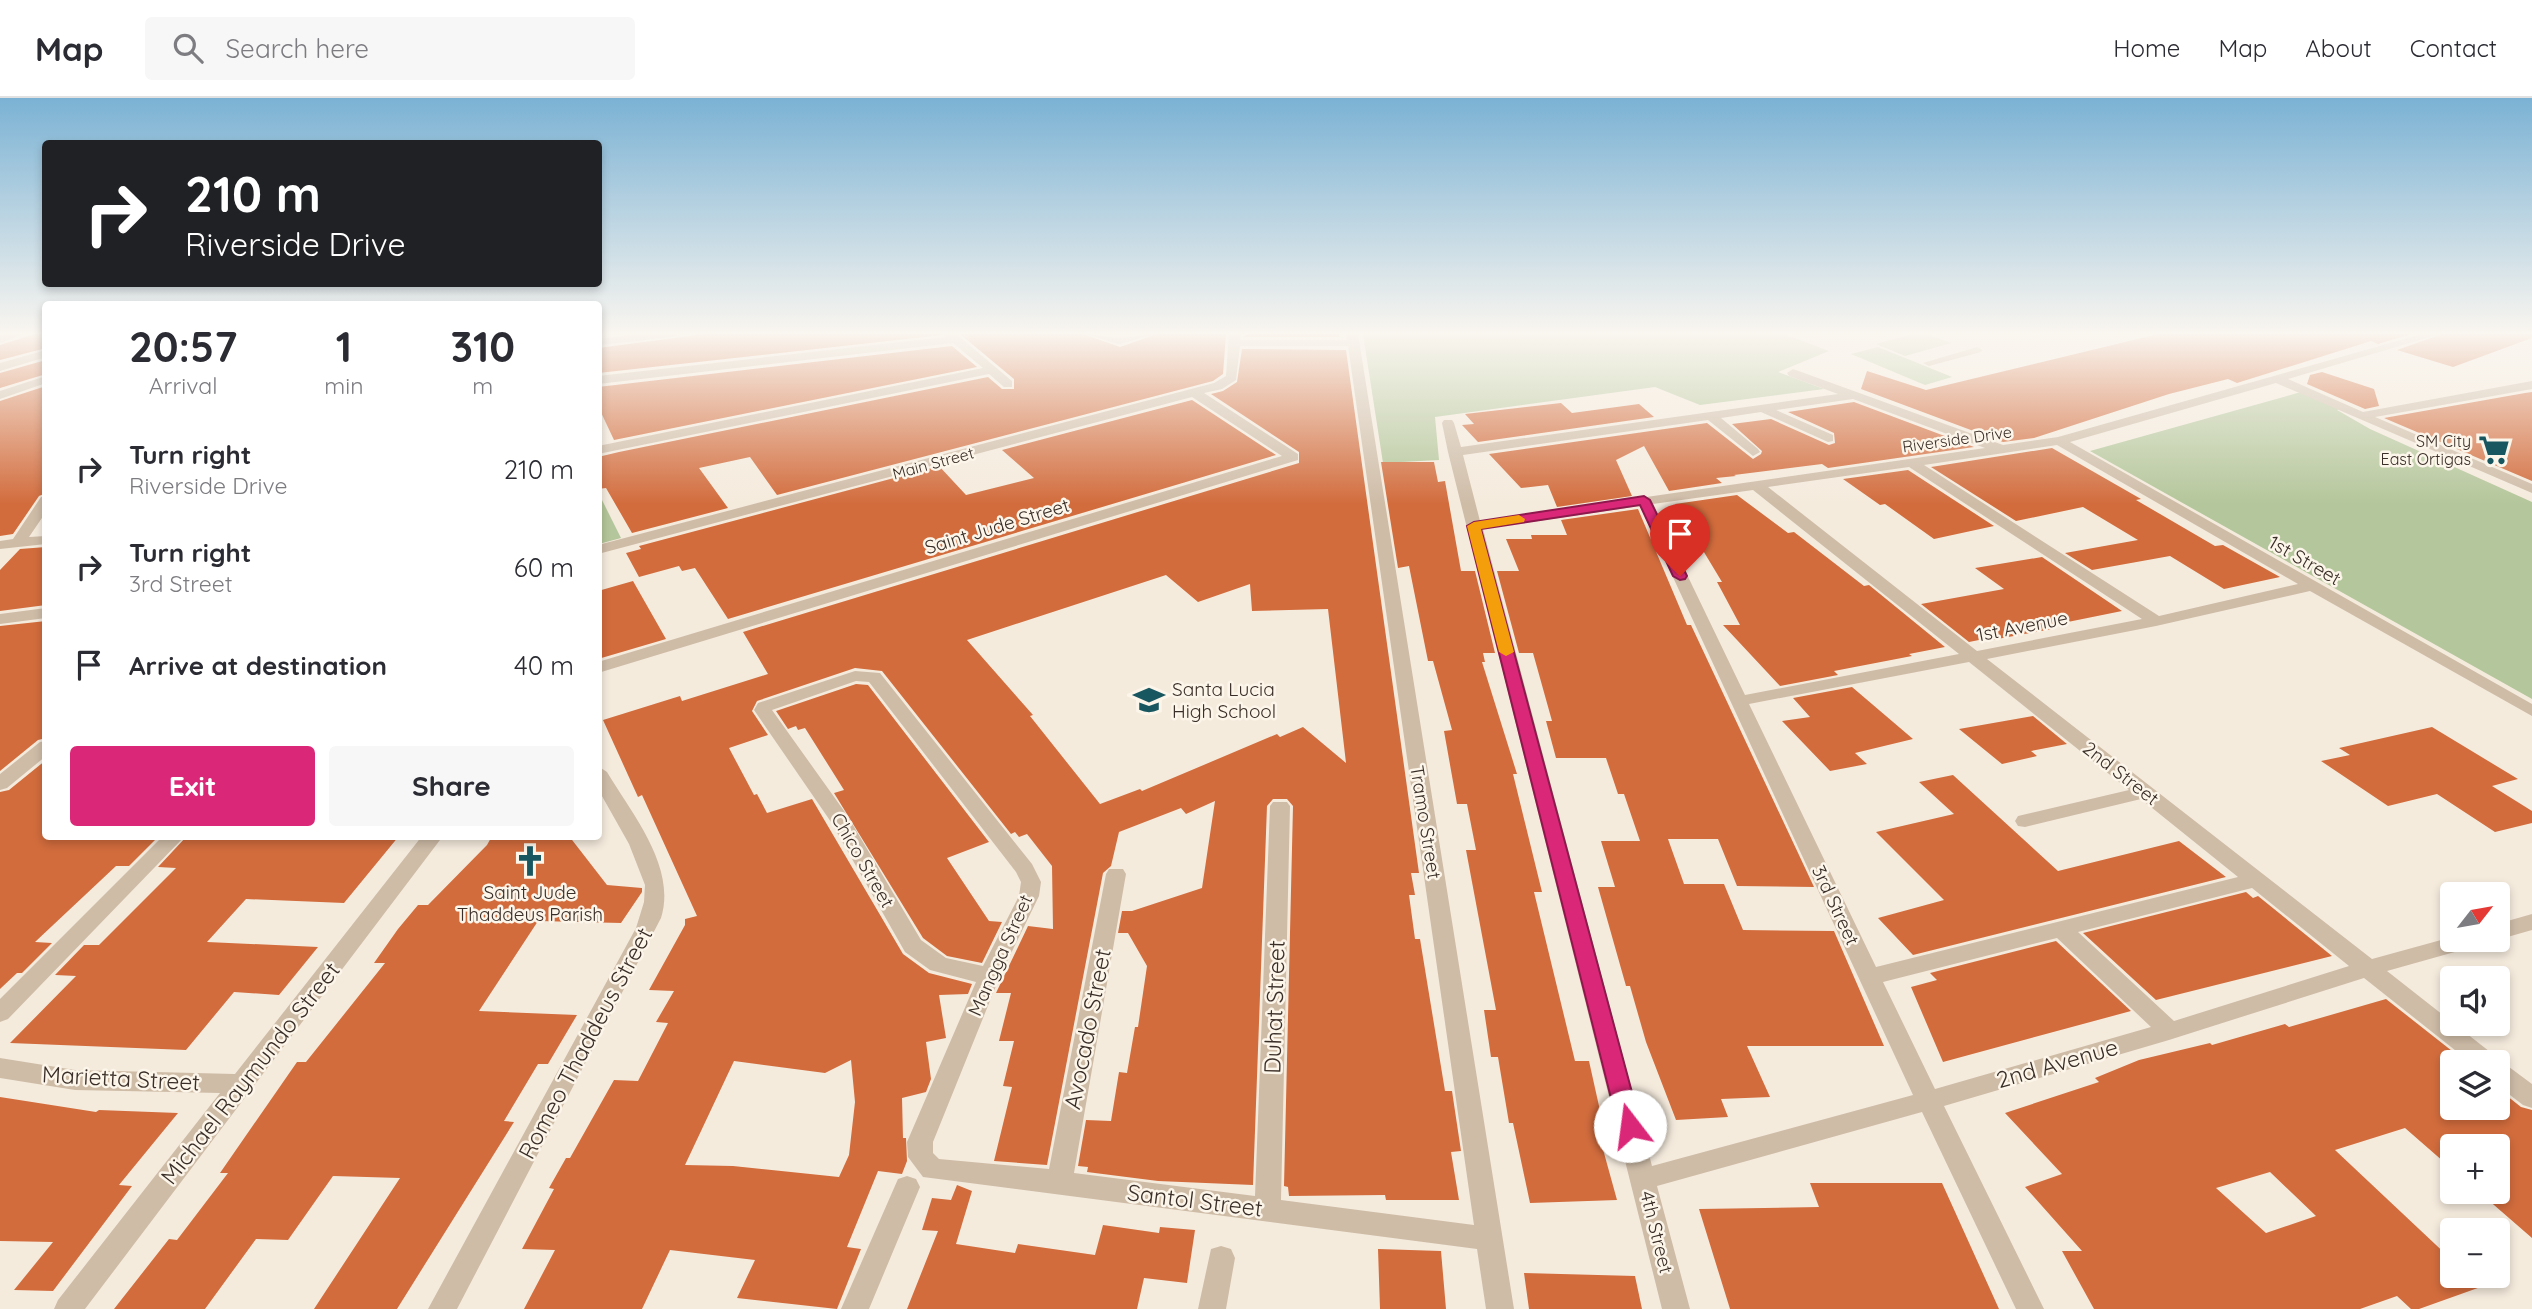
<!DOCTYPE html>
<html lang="en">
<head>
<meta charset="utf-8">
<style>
	body { margin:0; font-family:Quicksand,sans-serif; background:#f7f7f7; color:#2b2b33; height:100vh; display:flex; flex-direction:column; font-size:26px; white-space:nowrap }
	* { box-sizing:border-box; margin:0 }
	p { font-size:23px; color:#7c7c81 }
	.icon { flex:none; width:38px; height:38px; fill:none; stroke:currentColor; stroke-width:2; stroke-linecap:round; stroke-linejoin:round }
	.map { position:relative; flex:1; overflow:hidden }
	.details { position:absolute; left:42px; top:203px; width:560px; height:539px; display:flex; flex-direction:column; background:#fff; border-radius:7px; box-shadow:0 4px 10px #0003 }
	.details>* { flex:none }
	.top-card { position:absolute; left:42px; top:42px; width:560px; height:147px; border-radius:7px; box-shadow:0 4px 10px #0003; background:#202124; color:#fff; overflow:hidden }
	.needle { width:46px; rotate:59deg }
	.fabs { position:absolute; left:2440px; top:784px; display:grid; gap:14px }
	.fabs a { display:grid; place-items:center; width:70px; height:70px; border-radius:7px; background:#fff; box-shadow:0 4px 10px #0003; font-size:35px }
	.pin { position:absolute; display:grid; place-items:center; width:60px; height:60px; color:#fff; margin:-72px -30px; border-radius:50% 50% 50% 0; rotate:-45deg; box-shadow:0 0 7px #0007 }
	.pin .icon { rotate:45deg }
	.me { position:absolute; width:77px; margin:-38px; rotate:345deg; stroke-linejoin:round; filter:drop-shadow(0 0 5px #0008) }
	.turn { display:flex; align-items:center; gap:24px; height:147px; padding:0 28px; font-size:32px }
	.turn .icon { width:91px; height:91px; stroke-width:2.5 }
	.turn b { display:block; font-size:49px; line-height:60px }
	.eta { display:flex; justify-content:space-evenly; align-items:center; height:119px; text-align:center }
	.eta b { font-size:42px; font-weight:700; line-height:49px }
	.action { display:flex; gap:14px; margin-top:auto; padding:14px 28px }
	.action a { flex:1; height:80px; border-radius:7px; background:#db2777; color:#fff; font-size:28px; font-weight:700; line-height:80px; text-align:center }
	.action a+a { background:#f7f7f7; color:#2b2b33 }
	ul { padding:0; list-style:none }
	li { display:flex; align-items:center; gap:21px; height:98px; padding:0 28px }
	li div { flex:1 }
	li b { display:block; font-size:26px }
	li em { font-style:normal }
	header { display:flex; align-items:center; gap:42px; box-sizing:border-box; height:98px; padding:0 35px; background:#fff; border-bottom:2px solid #e1e1e2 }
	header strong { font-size:33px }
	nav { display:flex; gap:38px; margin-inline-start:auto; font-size:24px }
	.search { width:490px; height:63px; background:#f7f7f7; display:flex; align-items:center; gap:18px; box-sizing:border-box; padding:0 24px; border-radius:7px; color:#7c7c81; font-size:26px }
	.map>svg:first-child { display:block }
</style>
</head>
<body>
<header>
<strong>Map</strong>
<div class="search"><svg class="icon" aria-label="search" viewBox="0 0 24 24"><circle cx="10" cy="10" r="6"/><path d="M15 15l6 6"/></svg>Search here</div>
<nav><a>Home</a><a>Map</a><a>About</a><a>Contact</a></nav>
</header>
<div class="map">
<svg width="2532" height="1211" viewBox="0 0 2532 1211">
	<rect width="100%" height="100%" fill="#f5ebdd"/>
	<path fill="#b4c69b" d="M1363,236H1784L1829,253L1778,274L1824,291L1700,307L1655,289L1435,319L1439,362L1383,365Z
		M1913,236H1928L1951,245L1905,258L1876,246Z
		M1878,249L1952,279L1925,287L1851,256Z
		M2301,294L2341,310L2337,312L2370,331L2532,404V601L2090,353Z
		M598,394L621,440L599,446H598Z"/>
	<path fill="#d26c3d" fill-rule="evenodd" d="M35,236H46V250L0,262V247Z
		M705,236H942V237L598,275V250Z
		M960,236H1083L1120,249L1157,236H1226L1223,276L1213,283L777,397L750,359L699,370L728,410L632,435L606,390L598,391V359L619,354L988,279L1002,291H1014V281Z
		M1250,236H1339V239H1243Z
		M2158,236H2412L2378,246L2371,243L2237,285L2228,281L2169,296L2034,340L2003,344L1861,291L1867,273L1926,292Z
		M2442,236H2532V240L2453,269L2397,252Z
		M952,248L977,269L614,342L598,308V289Z
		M1242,251L1346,252L1419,775H1411L1415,797H1409L1415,841H1420L1445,993H1452L1461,1053L1451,1054L1459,1102H1386L1385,1097L1289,1098L1288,1089L1284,1088L1293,708L1287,701H1273L1267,708L1253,1087L1158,1083L1087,1074L1088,1069L1078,1068L1086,1022L1111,1023L1119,974L1127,975L1135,929H1138L1147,868L1128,835H1118L1122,813H1132L1202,790L1215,703L1186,716L1181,710L1119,734L1111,768L1103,775L1047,1067L994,1063L1012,989L1003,988L1014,943H999L1011,895H996L1028,828L1053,831L1052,768L1027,736L1019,739L1015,734L1011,736L882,573L855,570L757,603L752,613L768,637L729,650L754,697L757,696L767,715L812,701L903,856L929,875L972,886L968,896L939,897L946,940L926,944L931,981L926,994L902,1000L903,1040H906L907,1063L902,1076L878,1073L847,1149L861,1151L837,1211L737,1200L755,1162L670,1152L642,1211H524L555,1152L522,1151L554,1091L549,1090L566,1060H570L614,982L638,983L668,925L656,924L674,893L649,892L685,827V821L697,818L642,697L638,699L603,622L680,598L682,603L768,576L743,534L1299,365V354L1211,296L1223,293L1237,284ZM1166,477L1198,504L1250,486L1252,513L1328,511L1346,665L1303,629L1280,639L1277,636L1142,693L1140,691L1100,706L1030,618L1033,617L967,542ZM851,962L855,1004L849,1057L839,1079L733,1068L685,1067L734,963L825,975Z
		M46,262V276L0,290V275Z
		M2322,274L2374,291L2379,308L2365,311L2307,286L2310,277Z
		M46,288V395L39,398L13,436L0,438V303Z
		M2532,294V383L2384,320L2525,295Z
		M1192,302L1276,357L728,521L695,470L682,473L679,468L639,479L626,455L641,451L639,448L939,368L966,397L1034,380L1002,352Z
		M1854,304L1974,349L1828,370L1822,366L1734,377L1736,378L1716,380L1722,385L1669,393L1644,348L1616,362L1632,398L1557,409L1548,387L1521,390L1489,356L1707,325L1753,361L1761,356L1762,353L1732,326L1771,321L1829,347L1835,345L1834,335L1788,314Z
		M1561,305L1572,315L1639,306L1654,319L1478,344L1462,327L1474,326L1465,316Z
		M2052,350L2141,401L2136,402L2215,448L2223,447L2280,479L2224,491L2170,458L2092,472L2065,455L2138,442L2083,409L2016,423L1931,369Z
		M1381,364H1434L1438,384L1445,383L1461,473H1475L1495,555H1483L1485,564H1482L1517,676H1513L1542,794H1534L1575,963H1589L1603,1026H1596L1617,1102L1530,1105L1513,1025H1509L1498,959H1491L1484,912H1496L1466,752H1476L1467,706H1457L1444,633L1452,632L1433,563H1428L1409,468L1398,470Z
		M1908,372L1994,428L1934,441L1885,406L1880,407L1843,381Z
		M1737,397L1788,435L1794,434L1864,488L1869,487L1945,549L1909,556L1912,558L1834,573L1838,577L1780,588L1723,527H1740L1717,484H1722L1675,406Z
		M1638,411L1687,527H1691L1814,789L1737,788L1718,741H1668L1684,786H1724L1743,832L1834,833L1884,948H1747L1770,999L1721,1001L1728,1019L1676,1022L1646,944L1630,888H1626L1598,789H1615L1601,743H1640L1624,696H1618L1606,660H1556L1546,623H1552L1533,555H1519L1497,473H1519L1506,441H1532L1531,437H1567L1561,422Z
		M46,449V507L0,513V472L20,451Z
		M2042,459L2122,513L2048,528L2052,531L1992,542L1989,540L1969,544L1921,506L2004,491L1975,470Z
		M633,483L666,541L598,561V493Z
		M46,523V640L38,642L0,673V528Z
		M856,586L868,587L989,744L947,760L989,823L1002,824L982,865L947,858L923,840L834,695L844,692L805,630L798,632L796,628L788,631L776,613Z
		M1852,589L1913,641L1855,655L1867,666L1830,673L1782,623L1810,619L1793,600Z
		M2033,618L2067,646L2031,653L2037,658L2002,666L1959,631Z
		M2432,629L2518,681L2492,688L2532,713V725L2495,734L2437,696L2388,708L2321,663L2350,657L2339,650Z
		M46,662V738H159L129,768H116L35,844L52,845L22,875H17L0,891V694L9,692Z
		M1953,677L2058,773L2179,743L2226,779L1913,857L1878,820L1944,802L1876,734L1954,716L1919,684Z
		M187,738H399L344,805L246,801L207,844L318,849L279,897L234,894L186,952L10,945L76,878L55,877L84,847H99L176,770L158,769Z
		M492,738H569L607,787L642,790V794L621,825L538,823L479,913L577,917L548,966H538L504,1023L514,1024L397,1211H314L400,1080L333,1078L288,1142L256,1141L205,1211H114L169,1141L177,1142L228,1075H220L297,964H306L385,865H374L398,831L418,807H428L487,747Z
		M2246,794L2253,800L2258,798L2332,858L2156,902L2083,835Z
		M2056,843L2131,913L1943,964L1911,889L1937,882L1930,875Z
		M2386,901L2466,964H2452V1010H2497V990L2521,1009L2532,1012V1140L2479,1094H2497V1048H2452V1071L2405,1030L2335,1052L2452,1162V1178H2503V1181L2419,1211H2411L2397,1198L2360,1211H2094L2062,1153H2082L2025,1089L2062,1076L2005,1015L2099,984L2095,980L2139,962L2210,945L2212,947L2285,926L2289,929ZM2270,1074L2316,1118L2266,1135L2216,1090Z
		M0,999L96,1014L99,1012L178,1015L119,1087L132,1088L53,1193L14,1192L53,1144L0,1143Z
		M1810,1085H1942L1999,1211H1730L1699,1111L1819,1109Z
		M957,1087L972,1093L956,1146L1015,1155L1018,1146L1095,1157L1103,1127L1159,1135L1160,1129L1195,1132L1187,1185L1144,1180L1137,1211H907L938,1133L922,1132L932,1100L951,1102Z
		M1378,1151L1441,1153L1446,1211H1380Z
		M1524,1175L1635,1178L1642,1211H1529Z"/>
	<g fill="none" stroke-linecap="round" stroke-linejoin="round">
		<path fill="#cebca7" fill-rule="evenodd" d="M7,236H24L0,245V238Z
			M641,236H679L674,239L598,247V241Z
			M944,236H956L1012,283V289H1004L989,276L598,356V348L983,270L953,245L598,286V278L946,239Z
			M1085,236L1119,240L1155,236L1119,246Z
			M1229,236H1241L1240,242H1347L1346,236H1358L1514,1211H1486L1477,1151L923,1079L908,1059L907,1044L976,884L930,872L905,854L831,724L754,612L758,605L855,573L880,575L1032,766L1041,784L1039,798L1000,878L933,1044V1055L939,1061L1049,1071L1106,776L1109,771H1123L1126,776L1074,1075L1255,1098L1270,708L1273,704H1287L1290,708L1281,1102L1474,1127L1348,248H1240L1236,282L1222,291L1204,295L1298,356V362L598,575V564L1282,358L1192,299L598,456V447L1214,285L1226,278ZM856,583L869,584L1016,774L1021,784L1019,798L983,868L946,860L921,842L847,717L772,612Z
			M2422,236H2440L2288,281L2363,314L2532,283V291L2375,319L2532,386V395L2276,285L2070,344L2532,606V618L2310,493L2156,528L1987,561L2372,861L2452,839V842H2479L2476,848L2387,873L2494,957L2498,964L2505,966L2532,986V1010L2523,1007L2497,987V964H2470L2364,880L2169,942L1944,1008L2044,1211H2016L1922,1014L1657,1088L1690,1211H1662L1448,354L1442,325L1444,322H1452L1454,325L1461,349L1838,296L1789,278L1787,275L1793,271L2003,347L2058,339ZM1853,301L1985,350L1480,423L1463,357L1708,322L1753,358L1760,354L1758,351L1721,320L1761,314L1828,344L1833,343V337L1776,312ZM2057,347L2298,486L2159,518L1924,367ZM1909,369L2142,521L1977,553L1768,389ZM1753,392L1959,556L1745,597L1653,406ZM1640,408L1913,997L1652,1068L1483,431ZM1969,564L2129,692L2018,718L2015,723L2018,728L2025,729L2141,701L2238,779L1876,869L1749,606ZM2252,790L2349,868L2174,923L2078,834ZM2057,840L2151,929L1935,991L1883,884Z
			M1977,249L1983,252L1981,254L1929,268L1923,265Z
			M46,252V259L0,273V265Z
			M46,278V285L0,301V293Z
			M46,398V414L29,439L46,438V446L0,451V443L13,441L41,399Z
			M46,510V520L0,526V516Z
			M46,643V658L7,690L0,692V676L40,644Z
			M598,668L607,674C632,716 677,769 661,820L457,1211H428L636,830L644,804L645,787L629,746L598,691Z
			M163,738H185L8,921L0,924V901Z
			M422,738H443L85,1211H54L58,1202L220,995L75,992L0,980V960L75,972L235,976Z
			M2532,816V832L2497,842V826Z
			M907,1078L916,1081L920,1089L869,1211H841L898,1081Z
			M1221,1148L1231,1151L1235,1160L1226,1211H1198L1211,1151Z"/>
	</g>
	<linearGradient id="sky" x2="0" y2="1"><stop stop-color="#7bb2d4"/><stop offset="0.58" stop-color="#faf6f0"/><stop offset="1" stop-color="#faf6f0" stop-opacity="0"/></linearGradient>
	<rect width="2532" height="406" fill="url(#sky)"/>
	<path fill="#db2777" stroke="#8e194d" stroke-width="2" d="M1644,398L1650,402L1687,478L1685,481L1680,482L1673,478L1640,407L1481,431L1641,1028L1638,1035L1630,1037L1622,1035L1618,1028L1467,428L1474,424Z"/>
	<path fill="#f59e0b" d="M1519,417L1525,421L1524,424L1481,431L1514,554L1506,558L1499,554L1467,428L1474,424Z"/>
	<defs>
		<symbol id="supermarket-bare" viewBox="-9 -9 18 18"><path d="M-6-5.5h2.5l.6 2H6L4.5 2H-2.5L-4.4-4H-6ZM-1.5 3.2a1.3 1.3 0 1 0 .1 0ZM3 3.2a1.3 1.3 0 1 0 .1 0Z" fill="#195760" stroke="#fcf5ea" stroke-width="2.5" paint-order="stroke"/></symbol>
		<symbol id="school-bare" viewBox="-9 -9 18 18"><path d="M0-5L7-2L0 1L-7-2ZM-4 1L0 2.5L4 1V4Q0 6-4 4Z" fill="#195760" stroke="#fcf5ea" stroke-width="2.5" paint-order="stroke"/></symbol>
		<symbol id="church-bare" viewBox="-9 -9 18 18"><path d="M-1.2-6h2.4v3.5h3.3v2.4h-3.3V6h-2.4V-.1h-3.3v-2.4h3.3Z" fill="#195760" stroke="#fcf5ea" stroke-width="2.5" paint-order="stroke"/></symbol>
	</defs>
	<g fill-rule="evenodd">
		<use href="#supermarket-bare" x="2472" y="330" width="44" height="44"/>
		<use href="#school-bare" x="1127" y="580" width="44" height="44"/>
		<use href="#church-bare" x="508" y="741" width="44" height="44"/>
	</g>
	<g text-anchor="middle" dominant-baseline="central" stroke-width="5" stroke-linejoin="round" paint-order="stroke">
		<g font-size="16" fill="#3a2f28" stroke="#fcf5ea">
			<text transform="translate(1957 341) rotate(-8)">Riverside Drive</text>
			<text transform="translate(933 365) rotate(-15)">Main Street</text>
		</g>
		<g font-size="16" fill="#3a2f28" stroke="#fcf5ea" text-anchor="end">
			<text x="2471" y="343">SM City<tspan x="2471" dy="18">East Ortigas</tspan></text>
		</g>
		<g font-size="19" fill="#3a2f28" stroke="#fcf5ea">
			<text transform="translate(997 428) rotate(-17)">Saint Jude Street</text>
			<text transform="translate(2305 462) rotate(30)">1st Street</text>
			<text transform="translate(2022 528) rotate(-11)">1st Avenue</text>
			<text transform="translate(2121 675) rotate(38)">2nd Street</text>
			<text transform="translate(1426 724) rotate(81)">Tramo Street</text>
			<text transform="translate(863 762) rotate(60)">Chico Street</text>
			<text transform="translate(1836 807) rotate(65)">3rd Street</text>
			<text transform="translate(1000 857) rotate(-66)">Mangga Street</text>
			<text transform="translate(1657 1134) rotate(76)">4th Street</text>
		</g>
		<g font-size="19" fill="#3a2f28" stroke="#fcf5ea" text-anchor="start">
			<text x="1172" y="591">Santa Lucia<tspan x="1172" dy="22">High School</tspan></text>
			<text x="530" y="794" text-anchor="middle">Saint Jude<tspan x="530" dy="22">Thaddeus Parish</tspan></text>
		</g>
		<g font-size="23" fill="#3a2f28" stroke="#fcf5ea">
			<text transform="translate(1274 909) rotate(-88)">Duhat Street</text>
			<text transform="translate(1087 931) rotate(-79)">Avocado Street</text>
			<text transform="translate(585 945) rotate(-62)">Romeo Thaddeus Street</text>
			<text transform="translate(2057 965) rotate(-16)">2nd Avenue</text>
			<text transform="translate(250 975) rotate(-52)">Michael Raymundo Street</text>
			<text transform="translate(121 980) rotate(3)">Marietta Street</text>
			<text transform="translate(1195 1102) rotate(7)">Santol Street</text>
		</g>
	</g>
</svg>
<div class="fabs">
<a><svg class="needle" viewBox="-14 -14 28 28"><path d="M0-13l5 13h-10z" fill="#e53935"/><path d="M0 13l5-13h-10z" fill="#7c7c81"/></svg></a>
<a><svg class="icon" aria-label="sound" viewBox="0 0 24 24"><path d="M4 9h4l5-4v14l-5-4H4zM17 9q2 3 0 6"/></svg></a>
<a><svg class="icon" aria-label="layers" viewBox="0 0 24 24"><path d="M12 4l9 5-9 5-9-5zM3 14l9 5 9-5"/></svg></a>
<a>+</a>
<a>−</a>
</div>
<div class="pin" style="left:1680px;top:478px;background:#d93025"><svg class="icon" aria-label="arrive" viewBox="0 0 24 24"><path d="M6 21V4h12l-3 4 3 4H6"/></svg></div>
<svg class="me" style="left:1630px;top:1028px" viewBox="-20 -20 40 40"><circle r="19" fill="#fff"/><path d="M0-13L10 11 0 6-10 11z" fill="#db2777"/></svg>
<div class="top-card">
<div class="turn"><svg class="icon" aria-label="right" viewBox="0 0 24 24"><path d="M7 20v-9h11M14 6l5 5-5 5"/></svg><div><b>210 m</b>Riverside Drive</div></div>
</div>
<section class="details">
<div class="eta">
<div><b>20:57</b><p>Arrival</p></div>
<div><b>1</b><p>min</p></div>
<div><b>310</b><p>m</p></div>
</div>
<ul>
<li><svg class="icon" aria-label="right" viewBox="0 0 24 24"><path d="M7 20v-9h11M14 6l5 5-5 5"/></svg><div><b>Turn right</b><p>Riverside Drive</p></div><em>210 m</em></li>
<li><svg class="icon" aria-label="right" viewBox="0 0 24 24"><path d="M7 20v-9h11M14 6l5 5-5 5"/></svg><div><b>Turn right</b><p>3rd Street</p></div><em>60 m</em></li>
<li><svg class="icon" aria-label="arrive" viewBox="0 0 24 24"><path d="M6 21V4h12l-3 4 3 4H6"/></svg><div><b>Arrive at destination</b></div><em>40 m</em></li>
</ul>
<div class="action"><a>Exit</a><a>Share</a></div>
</section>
</div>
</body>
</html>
